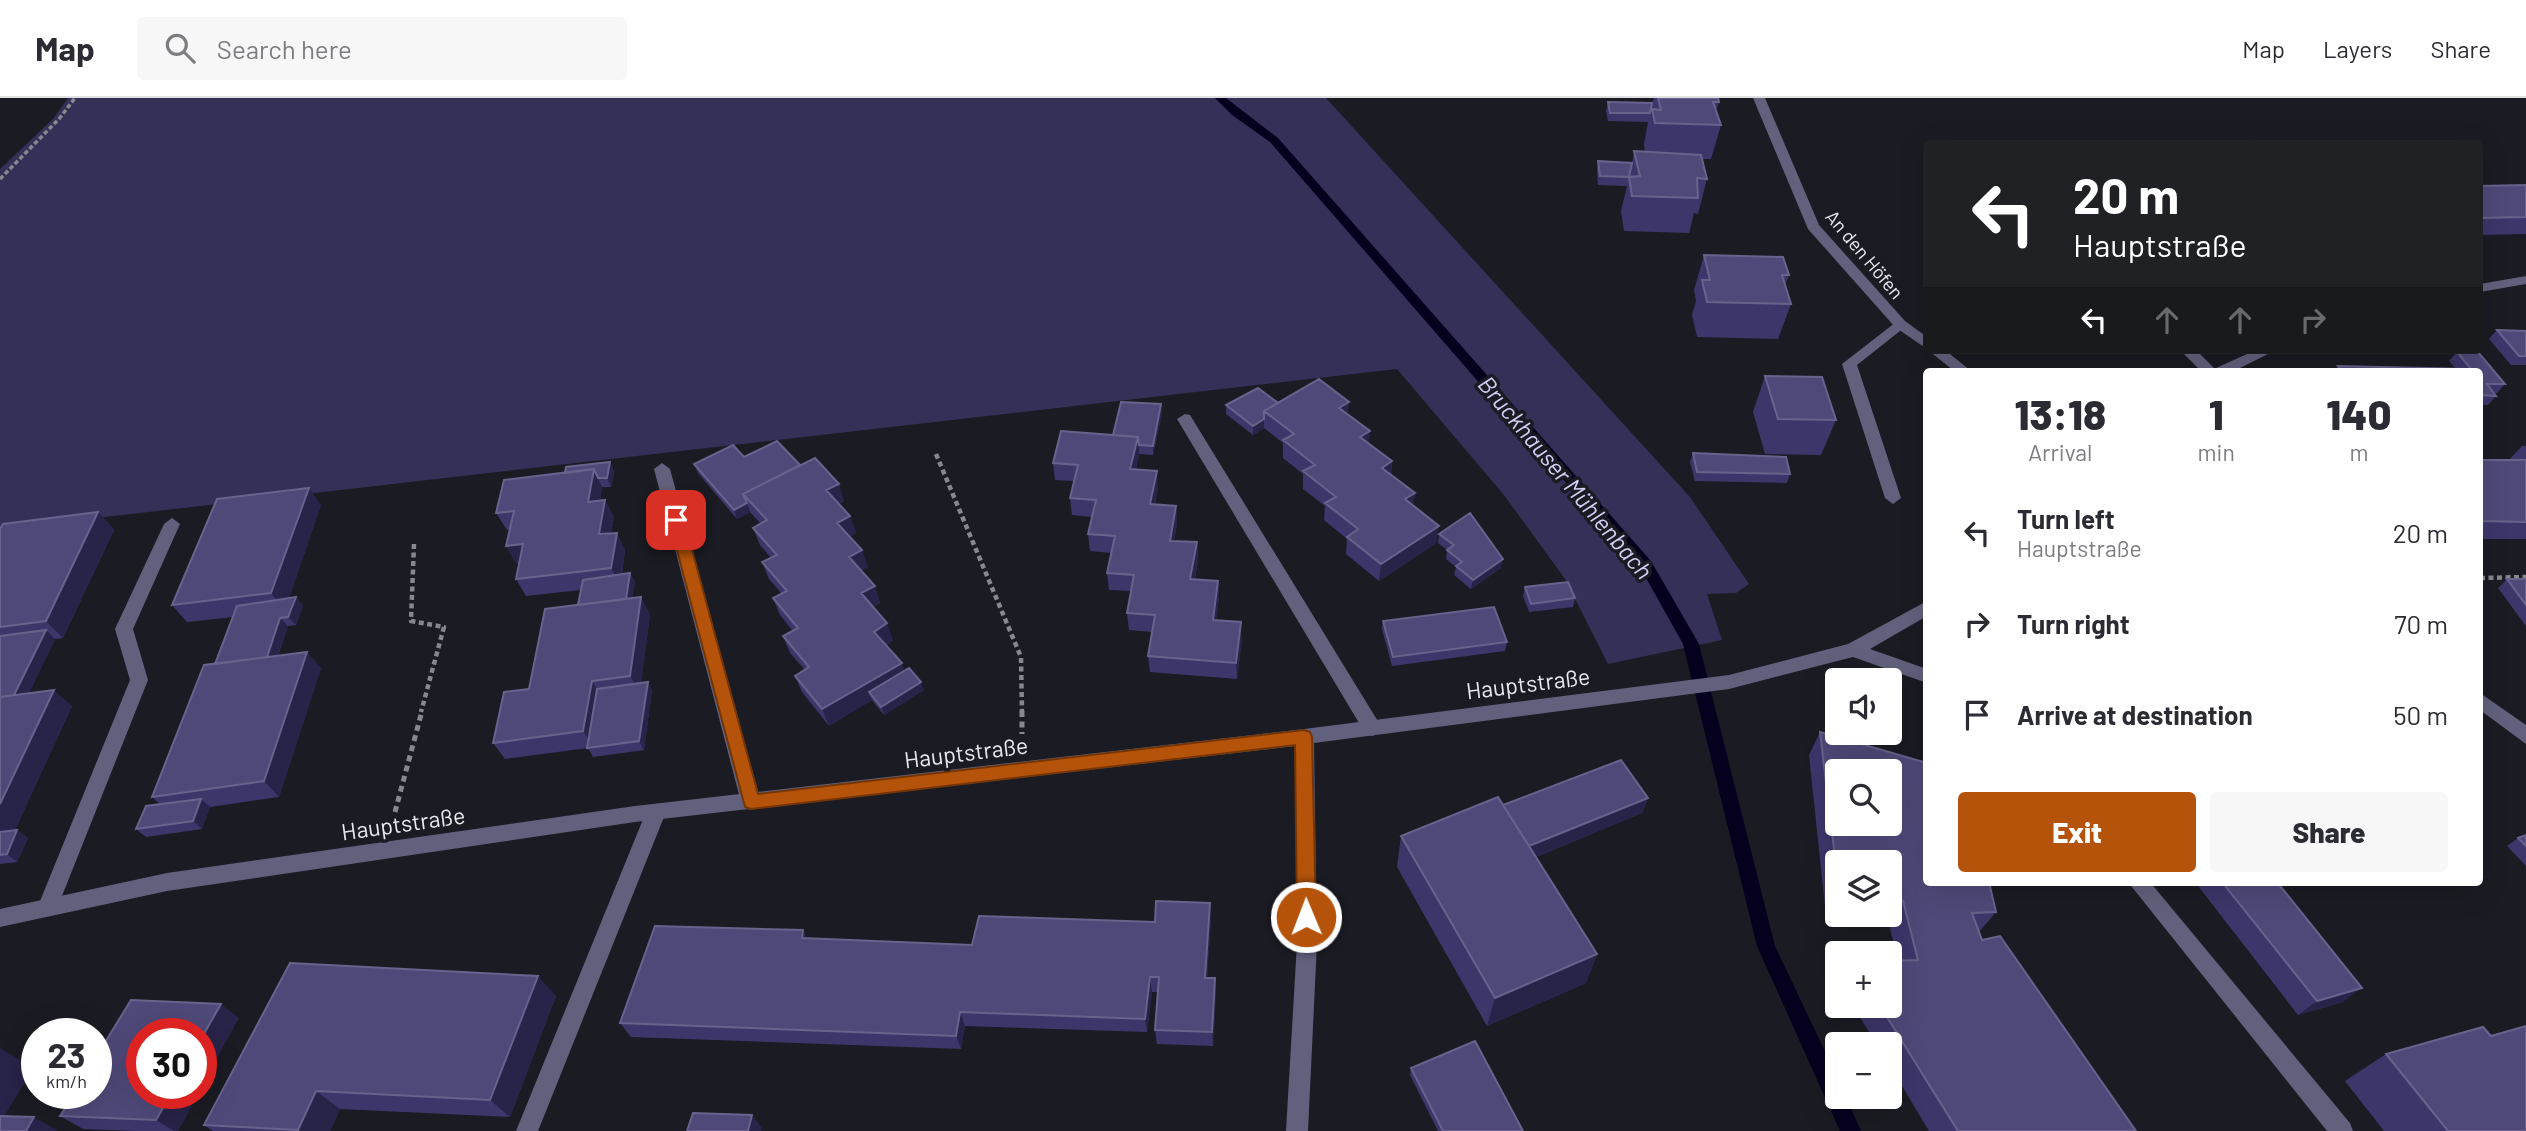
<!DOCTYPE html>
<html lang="en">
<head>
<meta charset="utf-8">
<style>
	body { margin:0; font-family:Barlow,sans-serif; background:#f7f7f7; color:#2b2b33; height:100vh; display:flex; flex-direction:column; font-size:26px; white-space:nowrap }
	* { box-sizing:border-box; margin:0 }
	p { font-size:23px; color:#7c7c81 }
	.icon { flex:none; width:38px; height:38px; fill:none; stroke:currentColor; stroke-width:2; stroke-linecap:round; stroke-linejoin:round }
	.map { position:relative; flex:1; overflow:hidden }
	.side { position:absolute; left:1923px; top:270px; width:560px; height:518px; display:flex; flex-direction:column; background:#fff; border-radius:7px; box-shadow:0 7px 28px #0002 }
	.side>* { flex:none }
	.guide { position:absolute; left:1923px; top:42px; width:560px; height:214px; border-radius:7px; box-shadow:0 7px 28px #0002; background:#202124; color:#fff; overflow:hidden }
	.fabs { position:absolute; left:1825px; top:570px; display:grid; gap:14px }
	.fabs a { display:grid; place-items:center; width:77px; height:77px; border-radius:7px; background:#fff; box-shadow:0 7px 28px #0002; font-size:35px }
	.speed { position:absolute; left:21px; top:920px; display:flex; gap:14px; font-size:35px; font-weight:700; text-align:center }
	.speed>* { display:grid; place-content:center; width:91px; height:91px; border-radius:50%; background:#fff; box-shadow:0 7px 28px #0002; line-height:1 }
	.speed small { font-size:18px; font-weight:400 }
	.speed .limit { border:10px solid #d22; background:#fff; color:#111 }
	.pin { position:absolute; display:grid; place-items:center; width:60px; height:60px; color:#fff; margin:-30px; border-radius:14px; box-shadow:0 4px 10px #0006 }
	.me { position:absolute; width:77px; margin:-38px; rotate:359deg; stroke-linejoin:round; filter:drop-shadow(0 0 5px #0008) }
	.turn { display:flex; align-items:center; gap:24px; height:147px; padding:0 35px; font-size:32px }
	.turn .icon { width:91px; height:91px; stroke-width:2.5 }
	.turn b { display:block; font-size:49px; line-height:60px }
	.lanes { display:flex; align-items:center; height:66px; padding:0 35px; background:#0003; justify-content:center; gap:35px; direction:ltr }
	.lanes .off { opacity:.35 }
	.eta { display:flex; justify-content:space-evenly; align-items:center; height:119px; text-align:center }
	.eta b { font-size:42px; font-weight:800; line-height:49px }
	.button { display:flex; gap:14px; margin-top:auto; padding:14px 35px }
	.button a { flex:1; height:80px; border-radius:7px; background:#b45309; color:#fff; font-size:28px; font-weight:800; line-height:80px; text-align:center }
	.button a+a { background:#f7f7f7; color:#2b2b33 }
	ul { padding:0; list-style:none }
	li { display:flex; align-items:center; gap:21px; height:91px; padding:0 35px }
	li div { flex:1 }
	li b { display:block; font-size:26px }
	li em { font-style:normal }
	header { display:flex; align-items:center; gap:42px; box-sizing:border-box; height:98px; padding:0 35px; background:#fff; border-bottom:2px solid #e1e1e2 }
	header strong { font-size:33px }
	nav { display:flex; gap:38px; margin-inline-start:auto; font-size:24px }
	.search { width:490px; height:63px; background:#f7f7f7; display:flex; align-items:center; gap:18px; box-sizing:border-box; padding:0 24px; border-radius:7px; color:#7c7c81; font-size:26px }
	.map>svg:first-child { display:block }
</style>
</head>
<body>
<header>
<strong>Map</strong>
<div class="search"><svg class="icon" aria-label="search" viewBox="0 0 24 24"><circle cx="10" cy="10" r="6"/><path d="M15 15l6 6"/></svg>Search here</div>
<nav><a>Map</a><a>Layers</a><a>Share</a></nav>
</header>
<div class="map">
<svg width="2526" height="1033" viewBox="0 0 2526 1033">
	<rect width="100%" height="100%" fill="#1b1b23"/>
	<path fill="#343058" d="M68,0H1326L1690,399L1749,486L1736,495L1707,496L1722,542L1608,566L1565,481L1504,397L1397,271L0,431V71L53,21Z"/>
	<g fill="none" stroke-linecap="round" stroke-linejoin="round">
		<path fill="#06001f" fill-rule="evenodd" d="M1215,0H1226L1278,40L1651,463L1699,546L1775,848L1838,981V999H1846L1861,1033H1840L1757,848L1683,546L1641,471L1270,44L1232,17Z"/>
		<path stroke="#87878e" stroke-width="3.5" stroke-dasharray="4.5 2.5" stroke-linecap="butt" d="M0,81L59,21L75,0"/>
		<path stroke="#87878e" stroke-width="4.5" stroke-dasharray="5 3.5" stroke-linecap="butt" d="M936,356L1021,559L1022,614
			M414,446L411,523L444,529L421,614
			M2480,480L2526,479"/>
		<path stroke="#87878e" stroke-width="5" stroke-dasharray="6 4.5" stroke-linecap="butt" d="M1022,613V636
			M395,714L422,613"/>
		<path fill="#62617d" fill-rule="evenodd" d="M1900,221L1907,226L1905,229L1857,267L1901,400L1893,406L1885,400L1842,266Z
			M2180,252H2196L2217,273H2201Z
			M1185,316L1190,317L1379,625L1381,630L1379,635L1372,638L1365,635L1177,321Z
			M662,365L670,371L761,704L758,710L751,712L744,710L741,704L654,371Z
			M172,420L180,426L133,531L148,582L58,808L55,815L48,817L41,815L38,808L130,582L115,531L164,426Z
			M656,706L663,708L666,714L538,1033H516L646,714L649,708Z"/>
		<path fill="#62617d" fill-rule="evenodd" d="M1753,0H1765L1819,127L1905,223L1927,239V251L1895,229L1808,131Z
			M2526,178V186L2480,194V186Z
			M1928,252H1945L1971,273H1954Z
			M2256,252H2276L2234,273H2214L2216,270Z
			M1927,503V518L1870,551L1927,571V585L1853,559L1729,591L1314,645L1317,845L1308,1033H1286L1297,845L1295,648L635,724L167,793L0,829V811L167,775L635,708L1304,631L1729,577L1848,546Z
			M2480,595L2526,627V646L2480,612Z
			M2128,784H2150L2350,1025L2353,1033H2327Z"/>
	</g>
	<path fill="#3d366b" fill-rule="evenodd" d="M1654,0H1718L1719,4L1716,13L1721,27L1711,61H1702L1707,81L1698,116L1694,115L1689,135L1624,133L1621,113L1627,88L1598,87L1597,72L1598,63L1632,65L1634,53L1645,54L1644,46L1648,24L1608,23L1606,13L1608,4L1652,5Z
		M2526,87V136L2480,137V88Z
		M1704,157L1789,177L1785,187L1791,206L1778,241L1697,239L1692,217L1696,203L1694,192Z
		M2497,232L2526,233V267H2511L2489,241Z
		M2457,254L2505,286L2497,295H2495L2496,298L2488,307H2480V273H2334L2338,268L2455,270L2449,263Z
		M1765,278L1836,322L1821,357L1765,356L1753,314Z
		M1278,305L1349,317L1369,346L1392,363L1391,376L1415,395L1413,408L1436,445L1379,483L1346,456L1347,441L1324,422L1325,408L1303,391V376L1283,360V345L1264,330L1253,337L1226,316V307Z
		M1161,306L1162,316L1153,357L1139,356L1136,371L1158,390L1155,406L1176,408L1177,425L1174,443L1197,444L1198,462L1195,481L1218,483L1219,500L1216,522L1242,541L1237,581L1150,574L1148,558L1152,534L1129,532L1127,515L1131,493L1109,492L1107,475L1111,455L1090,453L1088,436L1092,419L1072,417L1070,400L1074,383L1055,382L1053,365L1113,337Z
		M2522,348H2526V441H2480V362H2509Z
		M1693,355L1790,376L1787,385L1695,383L1690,364Z
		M744,359L800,367L844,403L839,406L850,418L856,435L849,439L868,469L861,473L875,488L880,505L873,509L893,542L886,547L905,572L924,592L884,617L872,602L829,628L802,594L795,578L805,572L790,555L783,538L793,533L780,517L773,500L782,496L769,481L762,464L771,460L760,447L753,430L761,426L750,414L737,421L698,375L694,366Z
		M610,364L614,374L611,389H602L600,403L605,402L614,419L611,435L625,452L622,477L630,475L635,484L632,500L650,516L641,585L652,592L644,652L593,659L588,650L505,661L493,645L529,591L578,507L581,492L526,498L516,481L519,465H516L506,448L510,432H507L496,415L565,375Z
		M321,407L289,500L296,499L303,508L296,527L288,528L278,558L321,570L279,699L210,709L202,731L146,739L136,731L160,706L152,699L215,566L233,519L187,524L172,507Z
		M98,414L114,432L63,540L55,541L29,595L72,608L15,732H17L28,740L17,764L0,766V431Z
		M1439,436L1501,470L1471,491L1454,477L1456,469L1446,461L1447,452L1438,445Z
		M2507,481H2526V528L2498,490Z
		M1525,489L1575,500L1573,509L1529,514L1523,498Z
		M1383,523L1507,544L1505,553L1392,568L1382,531Z
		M1820,634L1996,814L1979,834L1982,842L2136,1033H1929L1890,968V947H1877L1853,908H1890L1898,863L1888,823L1826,818L1809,657ZM1838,765H1890V817H1838Z
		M1648,700L1642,715L1536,759L1597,856L1586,885L1487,928L1397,769L1401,738L1503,707Z
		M2526,737V768L2507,748L2518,740Z
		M2195,784H2277L2343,904L2298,917Z
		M1211,820L1207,880H1215L1216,894L1213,948L1157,946L1155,932L1158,894H1152L1147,934L965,928L961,951L631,939L620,925L807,841L972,847L1155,824Z
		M556,898L510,1019L340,1011L330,1033H213L204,1027Z
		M239,920L142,996H198L178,1033H137L83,1031L60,1018Z
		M2491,938L2526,1033H2384L2345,983L2386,956Z
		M1411,970L1523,1033H1438L1410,977Z"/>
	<path fill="#282348" d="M1349,304L1348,321L1339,310Z
		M1161,306L1162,316L1153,357V348Z
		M1264,321V330L1253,337V328Z
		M1370,333L1369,350L1360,339Z
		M1138,339L1139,356L1132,388L1130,371Z
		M1392,363L1390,380L1382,370Z
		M610,364L614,374L611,389L607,380Z
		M594,371L602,389L597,421L588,404Z
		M1157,373L1158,390L1151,423L1150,406Z
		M839,386L844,403L831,409L826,392Z
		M309,390L321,407L285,512L271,495Z
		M1415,395L1413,412L1405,401Z
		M605,402L614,419L608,454L599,436Z
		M747,405L750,414L737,421L734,412Z
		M1176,408L1177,425L1171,460L1170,443Z
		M98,414L114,432L63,540L46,523Z
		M850,418L856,435L843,442L837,425Z
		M1439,428L1436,445L1379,483L1381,466Z
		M617,435L625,452L620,487L611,470Z
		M1197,444L1198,462L1192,498L1190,481Z
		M523,446L533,463L516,465L506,448Z
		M862,452L868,469L854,476L849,459Z
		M1503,461L1501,470L1471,491L1473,482Z
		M630,475L635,484L629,519L625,510Z
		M1218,483L1219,500L1214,538L1213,522Z
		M875,488L880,505L866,512L861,495Z
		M296,499L303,508L296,527L288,519Z
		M641,499L650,516L640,594L630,578Z
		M280,520L288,528L271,577L263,568Z
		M1241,524L1242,541L1237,581L1236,565Z
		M887,525L893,542L879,550L874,534Z
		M46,532L55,541L20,615L10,606Z
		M307,554L321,570L279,699L264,683Z
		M902,565L907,581L869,594L872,602L829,628L822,611Z
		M592,583L602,599L594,649L583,633Z
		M648,584L652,592L644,652L639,643Z
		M921,584L924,592L884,617L881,609Z
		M54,592L72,608L10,743L0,735V706Z
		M1648,700L1642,715L1513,768L1517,753Z
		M201,701L210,709L202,731L193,723Z
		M17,732L28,740L17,764L7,756Z
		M1210,805L1211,820L1206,894L1205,880Z
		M803,832L811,847L802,840Z
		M1597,856L1586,885L1487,928L1495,900Z
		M538,878L556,898L510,1019L490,1002Z
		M1150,879L1152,894L1147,934L1145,921Z
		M1215,880L1216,894L1213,948L1212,934Z
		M2362,890L2343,904L2298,917L2317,903Z
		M221,906L239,920L201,989V941Z
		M960,914L965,928L961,951L956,938Z
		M0,950L34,970L0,1025Z
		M316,993L340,1011L330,1033H299L298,1032Z
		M171,996H198L178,1033H174L156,1022Z
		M752,1017L762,1030L761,1033H748Z
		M34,1019L57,1032L56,1033H26Z"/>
	<path fill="#4f4979" stroke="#68628c" stroke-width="2" fill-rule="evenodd" d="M1658,0H1718L1719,4H1713L1721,27L1655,25L1652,11L1661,12Z
		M1608,4L1652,5L1650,15H1610Z
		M2250,43L2252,46H2237Z
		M1634,53L1701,57L1707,81L1697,80L1698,100L1632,98L1629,79L1640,78Z
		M1598,63L1632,65L1629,79L1600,78Z
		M2526,87V119L2480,120V88Z
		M1704,157L1783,159L1789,177H1782L1791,206L1707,204L1702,182H1710Z
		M2497,232L2526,233V258H2519Z
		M2457,254H2478L2505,286H2487L2496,298L2480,297V273H2342L2338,268L2471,271Z
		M1765,278L1822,279L1836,322L1778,321Z
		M1319,281L1349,304L1339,310L1370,333L1360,339L1392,363L1382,370L1415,395L1405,401L1439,428L1381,466L1347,439L1358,431L1325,405L1336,399L1303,373L1315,367L1283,342L1294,336L1264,313Z
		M1258,290L1278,305L1264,313V321L1253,328L1226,307Z
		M1121,304L1161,306L1153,348L1139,347L1138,339L1113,337Z
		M1061,333L1138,339L1130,371L1157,373L1150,406L1176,408L1170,443L1197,444L1190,481L1218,483L1213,522L1241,524L1236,565L1148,558L1155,517L1127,515L1134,477L1107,475L1115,438L1088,436L1096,402L1070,400L1078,367L1053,365Z
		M777,343L800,367L743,396L747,405L734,412L694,366L733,347L744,359Z
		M1693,355L1786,359L1790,376L1697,374Z
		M815,360L839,386L826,392L850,418L837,425L862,452L849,459L875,488L861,495L887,525L874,534L902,565L822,611L795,578L809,569L783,538L798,530L773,500L787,493L762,464L777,457L753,430L767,422L743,396Z
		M2480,362H2526V424L2480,423Z
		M610,364L607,380H598L594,371L565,375L566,369Z
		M594,371L588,404L605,402L599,436L617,435L611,470L516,481L523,446L506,448L514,413L496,415L504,382Z
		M309,390L271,495L172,507L217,401Z
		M98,414L46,523L0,529V431L3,426Z
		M1470,415L1503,461L1473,482L1456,468L1462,464L1447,452L1454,447L1439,436Z
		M630,475L626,501L578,507L583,482Z
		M2507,481H2526V507Z
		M1568,484L1575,500L1531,506L1525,489Z
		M296,499L288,519L280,520L267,559L215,566L237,508Z
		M641,499L630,578L592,583L583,633L493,645L504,594L529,591L545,511Z
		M1494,509L1507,544L1393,559L1383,523Z
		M46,532L14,597L0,599V538Z
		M307,554L264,683L152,699L204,567Z
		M909,570L921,584L881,609L869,594Z
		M648,584L639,643L587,650L597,591Z
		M54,592L0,706V599Z
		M1820,634L1927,665V784H1989L1996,814L1972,815L1982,842L2000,838L2136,1033H1958L1880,908H1890V863L1918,862L1903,803L1890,802V765H1838V784ZM1838,674H1890V726H1838Z
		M1621,662L1648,700L1529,748L1503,707Z
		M1498,699L1597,856L1495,900L1401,738Z
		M201,701L193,723L136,731L146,708Z
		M17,732L7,756L0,757V734Z
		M2526,737V748L2518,740Z
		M2222,784H2277L2362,890L2317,903Z
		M1156,803L1210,805L1205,880H1215L1212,934L1155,932L1159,879H1150L1145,921L960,914L956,938L620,925L655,828L803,832L802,840L972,847L979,818L1155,824Z
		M290,865L538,878L490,1002L316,993L298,1032L204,1027Z
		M131,902L221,906L201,941V936H142V996H171L156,1022L60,1018L74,996H96V959Z
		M2526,928V1033H2448L2386,956L2483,929L2491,938Z
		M1475,943L1523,1033H1443L1411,970Z
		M693,1015L752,1017L748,1033H687Z
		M0,1018L34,1019L26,1033H0Z"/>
	<path fill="#b45309" stroke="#753606" stroke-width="2" d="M676,416L684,422L758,696L1304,632L1310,634L1312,639L1316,819L1313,825L1306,827L1300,825L1297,819L1295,647L751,711L745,709L669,422Z"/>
	<g text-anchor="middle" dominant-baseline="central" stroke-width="7" stroke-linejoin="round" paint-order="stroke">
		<g font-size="19" fill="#e9e9ef" stroke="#1b1b23">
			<text transform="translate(1865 156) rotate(50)">An den Höfen</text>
		</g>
		<g font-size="23" fill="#e9e9ef" stroke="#1b1b23">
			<text transform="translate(1528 585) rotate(-7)">Hauptstraße</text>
			<text transform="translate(966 654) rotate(-7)">Hauptstraße</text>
			<text transform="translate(403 725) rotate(-8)">Hauptstraße</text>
		</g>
		<g font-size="24" font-style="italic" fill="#d1d0f5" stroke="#1b1b23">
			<text transform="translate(1566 379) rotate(50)">Bruckhauser Mühlenbach</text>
		</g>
	</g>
</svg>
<div class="fabs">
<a><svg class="icon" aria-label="sound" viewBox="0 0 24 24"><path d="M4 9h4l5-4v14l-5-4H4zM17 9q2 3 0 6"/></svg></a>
<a><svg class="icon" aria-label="search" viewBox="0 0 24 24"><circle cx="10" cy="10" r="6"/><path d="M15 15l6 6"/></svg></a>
<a><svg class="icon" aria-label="layers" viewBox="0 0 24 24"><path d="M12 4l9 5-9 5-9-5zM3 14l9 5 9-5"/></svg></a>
<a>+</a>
<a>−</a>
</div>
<div class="speed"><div>23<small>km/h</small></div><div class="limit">30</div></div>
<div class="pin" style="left:676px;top:422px;background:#d93025"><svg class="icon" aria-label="arrive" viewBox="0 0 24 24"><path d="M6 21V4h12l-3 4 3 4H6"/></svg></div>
<svg class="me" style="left:1306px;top:819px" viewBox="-20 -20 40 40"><circle r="17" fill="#b45309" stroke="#fff" stroke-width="3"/><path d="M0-11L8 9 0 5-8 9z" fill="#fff"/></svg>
<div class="guide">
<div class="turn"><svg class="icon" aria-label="left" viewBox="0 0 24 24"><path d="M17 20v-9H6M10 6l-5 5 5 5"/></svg><div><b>20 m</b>Hauptstraße</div></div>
<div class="lanes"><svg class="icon" aria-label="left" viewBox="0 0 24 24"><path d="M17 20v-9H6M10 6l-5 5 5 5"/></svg><svg class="icon off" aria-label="ahead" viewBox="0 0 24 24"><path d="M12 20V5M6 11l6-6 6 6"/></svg><svg class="icon off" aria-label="ahead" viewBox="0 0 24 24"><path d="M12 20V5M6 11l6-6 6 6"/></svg><svg class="icon off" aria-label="right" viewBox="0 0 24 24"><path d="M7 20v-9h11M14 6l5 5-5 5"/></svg></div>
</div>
<section class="side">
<div class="eta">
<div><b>13:18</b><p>Arrival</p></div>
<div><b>1</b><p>min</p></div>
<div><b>140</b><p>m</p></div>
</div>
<ul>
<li><svg class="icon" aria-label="left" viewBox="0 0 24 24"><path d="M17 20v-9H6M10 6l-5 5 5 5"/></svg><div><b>Turn left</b><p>Hauptstraße</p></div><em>20 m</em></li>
<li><svg class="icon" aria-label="right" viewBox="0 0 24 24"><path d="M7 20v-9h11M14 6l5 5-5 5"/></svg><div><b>Turn right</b></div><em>70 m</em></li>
<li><svg class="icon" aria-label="arrive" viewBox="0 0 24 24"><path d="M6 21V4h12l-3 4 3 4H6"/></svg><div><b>Arrive at destination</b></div><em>50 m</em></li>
</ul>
<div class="button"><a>Exit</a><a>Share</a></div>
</section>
</div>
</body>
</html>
